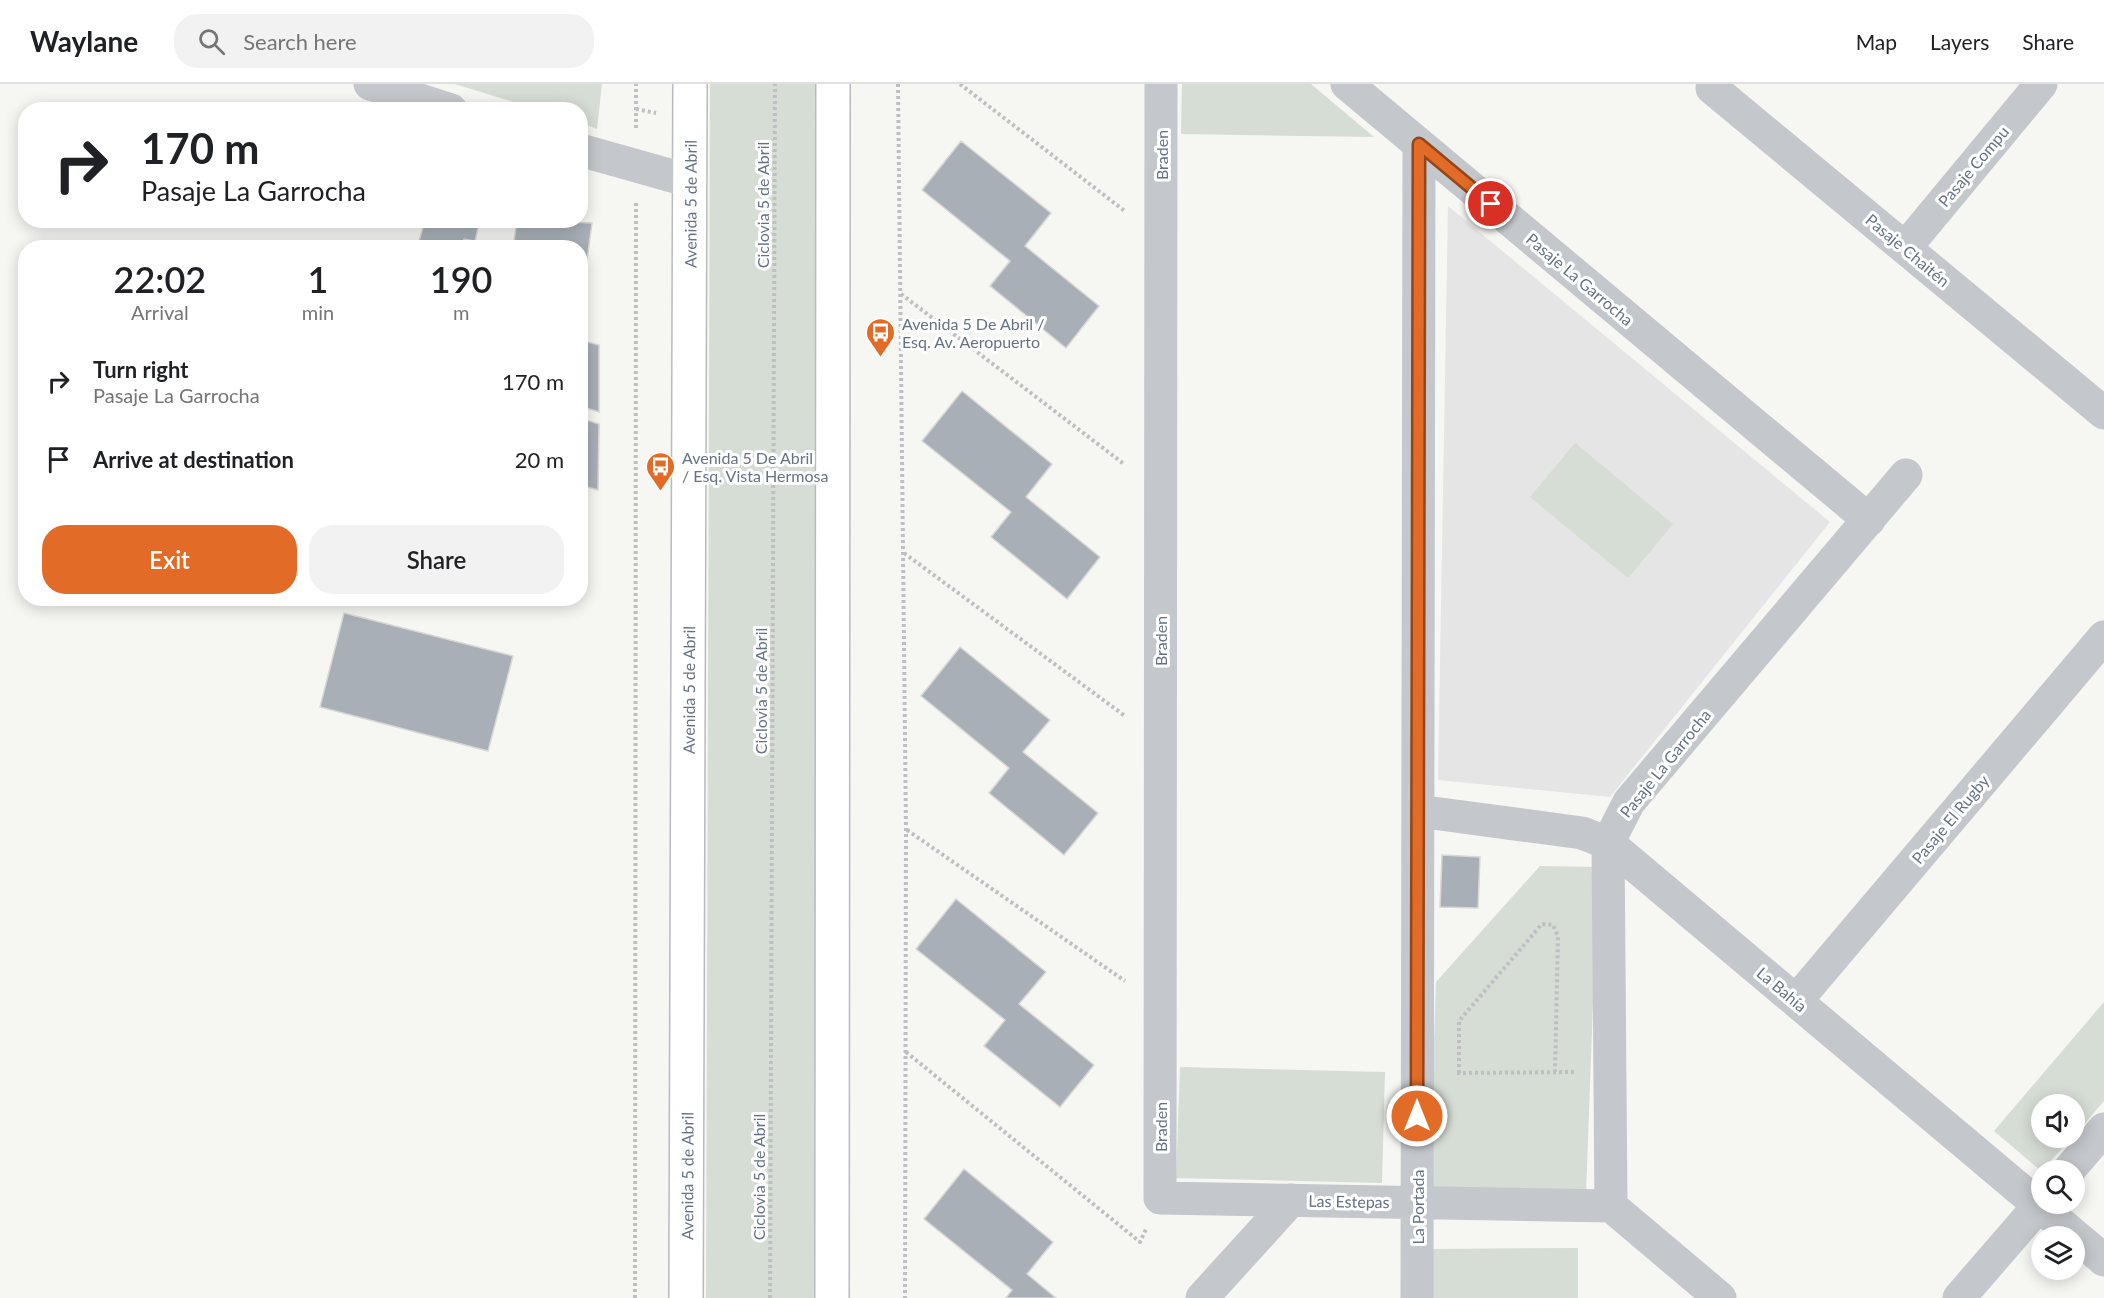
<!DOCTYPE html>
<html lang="en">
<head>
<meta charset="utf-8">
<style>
	body { margin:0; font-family:Lato,sans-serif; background:#f2f2f2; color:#202124; height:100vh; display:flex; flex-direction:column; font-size:22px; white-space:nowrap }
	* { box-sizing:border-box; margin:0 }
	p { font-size:20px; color:#757577 }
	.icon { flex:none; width:33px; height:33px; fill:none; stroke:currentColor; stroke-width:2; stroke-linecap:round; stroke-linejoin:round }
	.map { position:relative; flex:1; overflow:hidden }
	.drawer { position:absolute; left:18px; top:156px; width:570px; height:366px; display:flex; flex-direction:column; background:#fff; border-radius:24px; box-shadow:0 3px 15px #0003 }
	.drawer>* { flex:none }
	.top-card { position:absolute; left:18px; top:18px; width:570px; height:126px; border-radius:24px; box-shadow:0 3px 15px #0003; background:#fff; color:#202124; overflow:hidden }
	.controls { position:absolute; left:2031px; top:1010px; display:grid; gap:12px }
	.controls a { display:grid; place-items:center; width:54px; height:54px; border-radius:50%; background:#fff; box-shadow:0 3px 15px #0003; font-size:30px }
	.pin { position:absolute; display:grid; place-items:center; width:51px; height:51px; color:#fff; margin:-26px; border:3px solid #fff; border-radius:50%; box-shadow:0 2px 6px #0007 }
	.me { position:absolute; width:66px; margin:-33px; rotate:0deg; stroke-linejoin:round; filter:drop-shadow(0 0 4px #0008) }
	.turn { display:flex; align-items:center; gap:21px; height:126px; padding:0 24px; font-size:27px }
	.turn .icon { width:78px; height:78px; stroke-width:2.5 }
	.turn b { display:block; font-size:42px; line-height:51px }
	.eta { display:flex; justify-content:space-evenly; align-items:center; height:102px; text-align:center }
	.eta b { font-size:36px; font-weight:600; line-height:42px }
	.button { display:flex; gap:12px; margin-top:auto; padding:12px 24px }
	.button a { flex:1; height:69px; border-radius:24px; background:#e26b27; color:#fff; font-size:24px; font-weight:600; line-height:69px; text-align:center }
	.button a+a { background:#f2f2f2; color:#202124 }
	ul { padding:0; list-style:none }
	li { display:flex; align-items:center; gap:18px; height:78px; padding:0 24px }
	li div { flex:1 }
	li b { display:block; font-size:22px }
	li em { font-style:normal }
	header { display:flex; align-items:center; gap:36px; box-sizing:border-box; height:84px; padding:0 30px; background:#fff; border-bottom:2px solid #e0e0e0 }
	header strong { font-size:28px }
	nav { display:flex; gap:33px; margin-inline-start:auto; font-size:21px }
	.search { width:420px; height:54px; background:#f2f2f2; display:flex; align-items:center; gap:15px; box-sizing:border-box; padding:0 21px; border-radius:24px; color:#757577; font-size:22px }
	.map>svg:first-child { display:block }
</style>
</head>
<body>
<header>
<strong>Waylane</strong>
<div class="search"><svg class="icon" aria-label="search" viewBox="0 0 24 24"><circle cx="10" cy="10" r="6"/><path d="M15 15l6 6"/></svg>Search here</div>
<nav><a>Map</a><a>Layers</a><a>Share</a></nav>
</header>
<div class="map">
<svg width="2104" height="1214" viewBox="0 0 2104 1214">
	<rect width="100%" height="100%" fill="#f6f6f3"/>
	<path fill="#e4e5e4" d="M1448,122L1830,438L1610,713L1438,696Z"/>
	<path fill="#d6ddd4" d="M455,0H602L597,45L581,39L580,26L536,25Z
		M710,0H820L817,1214H706Z
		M1182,0H1311L1374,53L1181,50Z
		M1575,359L1673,440L1628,494L1530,413Z
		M1540,782L1598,783L1586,1110L1429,1104L1436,898Z
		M2104,918V1017L2075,1051L2074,1020H2042V1053H2073L2041,1087L1994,1047Z
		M1180,983L1385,988L1382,1099L1176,1094Z
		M1578,1164V1214H1432V1165Z"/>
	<path fill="#a8afb6" stroke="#d7d8d6" stroke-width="1.5" d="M961,57L1051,129L1025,162L1099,222L1066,264L990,202L1010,177L922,106Z
		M402,136H480L475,157L464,155L462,164H417L423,143Z
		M517,136L592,139L586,184L580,183V164H513Z
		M580,256L599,261V328L580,322Z
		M962,307L1052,380L1026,413L1100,473L1067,515L991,453L1011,428L922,357Z
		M580,334L599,340L598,406L580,401Z
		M344,529L513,572L488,667L320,623Z
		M960,563L1050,636L1023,668L1098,729L1064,771L989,709L1009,684L921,612Z
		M1442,771L1480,773L1478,824L1440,823Z
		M956,815L1046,888L1019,920L1094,981L1060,1023L984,962L1005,936L916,865Z
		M964,1085L1053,1158L1027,1190L1056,1214H1006L1012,1206L924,1135Z"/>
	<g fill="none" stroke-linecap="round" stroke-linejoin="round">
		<defs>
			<g id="major">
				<path id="s1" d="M686,1214L690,0"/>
				<path d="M832,1214L833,0"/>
			</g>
		</defs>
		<use href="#major" stroke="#b7babf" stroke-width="36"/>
		<path stroke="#bebfc2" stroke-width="4" stroke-dasharray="3 3" stroke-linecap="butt" d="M898,0L906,746L905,1214
			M960,0L1126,128
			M636,25L656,29
			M636,44V0
			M901,210L1124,380
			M904,469L1125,632
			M907,746L1125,897
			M906,968L1140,1158L1146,1145
			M1457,989L1575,988
			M1459,989V937L1542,840L1553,841L1558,852L1555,988
			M635,1214L636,118
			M770,1214L775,0"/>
		<path stroke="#c4c7cb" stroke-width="33" d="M370,0L451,26
			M1161,0L1160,1114L1611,1122
			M1347,0L1869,436
			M1715,0L1712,4L2104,329
			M580,66L690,97
			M1905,164L2041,0
			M1418,727L1582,749L1608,759L2104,1176
			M1796,917L2104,553
			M2069,1086L2104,1045
			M1611,1122L1608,759L1629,718L1906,391
			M1611,1122L1720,1214
			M1202,1214L1291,1116
			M1417,1214L1419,60
			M1959,1214L2042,1118"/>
		<use href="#major" stroke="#fff" stroke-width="33"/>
	</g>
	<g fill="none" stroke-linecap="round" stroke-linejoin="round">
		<defs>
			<path id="route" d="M1417,1032L1419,60L1491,120"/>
		</defs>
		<use href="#route" stroke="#934619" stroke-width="15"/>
		<use href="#route" stroke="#e26b27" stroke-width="10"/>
	</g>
	<defs>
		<symbol id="bus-pin" viewBox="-11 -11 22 30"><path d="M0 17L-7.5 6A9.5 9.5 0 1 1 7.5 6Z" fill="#e26b27" stroke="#fff"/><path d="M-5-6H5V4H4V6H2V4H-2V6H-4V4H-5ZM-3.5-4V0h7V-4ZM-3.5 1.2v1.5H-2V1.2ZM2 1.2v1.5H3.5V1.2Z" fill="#fff"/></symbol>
	</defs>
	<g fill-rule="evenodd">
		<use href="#bus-pin" x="864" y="232" width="33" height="45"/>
		<use href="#bus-pin" x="644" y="366" width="33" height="45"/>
	</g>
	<g text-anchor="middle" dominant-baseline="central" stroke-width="6" stroke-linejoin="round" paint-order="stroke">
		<g font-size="16" fill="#657284" stroke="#fff">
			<text transform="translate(1161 71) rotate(-90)">Braden</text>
			<text transform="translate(1973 82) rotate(-50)">Pasaje Compu</text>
			<text stroke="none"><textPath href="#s1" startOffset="1094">Avenida 5 de Abril</textPath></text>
			<text transform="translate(762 121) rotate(-90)">Ciclovia 5 de Abril</text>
			<text transform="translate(1908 166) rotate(40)">Pasaje Chaitén</text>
			<text transform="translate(1580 195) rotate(40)">Pasaje La Garrocha</text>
			<text transform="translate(1160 557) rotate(-90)">Braden</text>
			<text stroke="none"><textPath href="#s1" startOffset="608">Avenida 5 de Abril</textPath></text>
			<text transform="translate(760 607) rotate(-90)">Ciclovia 5 de Abril</text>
			<text transform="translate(1665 679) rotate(-51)">Pasaje La Garrocha</text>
			<text transform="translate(1950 735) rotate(-50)">Pasaje El Rugby</text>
			<text transform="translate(1782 905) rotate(40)">La Bahía</text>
			<text transform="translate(1160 1043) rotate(-90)">Braden</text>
			<text stroke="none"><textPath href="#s1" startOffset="122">Avenida 5 de Abril</textPath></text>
			<text transform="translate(758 1093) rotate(-90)">Ciclovia 5 de Abril</text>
			<text transform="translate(1349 1117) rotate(1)">Las Estepas</text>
			<text transform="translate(1417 1123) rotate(-90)">La Portada</text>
		</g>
		<g font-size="16" fill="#657284" stroke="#fff" text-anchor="start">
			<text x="902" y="239">Avenida 5 De Abril /<tspan x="902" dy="18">Esq. Av. Aeropuerto</tspan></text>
			<text x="682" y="373">Avenida 5 De Abril<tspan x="682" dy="18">/ Esq. Vista Hermosa</tspan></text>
		</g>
	</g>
</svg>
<div class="controls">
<a><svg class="icon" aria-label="sound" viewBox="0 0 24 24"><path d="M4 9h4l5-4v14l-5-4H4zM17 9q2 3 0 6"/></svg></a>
<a><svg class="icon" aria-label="search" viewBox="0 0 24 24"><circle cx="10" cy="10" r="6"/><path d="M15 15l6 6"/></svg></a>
<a><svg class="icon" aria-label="layers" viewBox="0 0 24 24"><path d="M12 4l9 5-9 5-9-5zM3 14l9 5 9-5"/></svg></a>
</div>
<div class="pin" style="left:1491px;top:120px;background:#d93025"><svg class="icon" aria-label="arrive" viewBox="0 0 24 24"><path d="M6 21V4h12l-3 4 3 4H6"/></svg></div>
<svg class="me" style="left:1417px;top:1032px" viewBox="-20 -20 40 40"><circle r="17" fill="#e26b27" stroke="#fff" stroke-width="3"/><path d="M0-11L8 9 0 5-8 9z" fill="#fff"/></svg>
<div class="top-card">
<div class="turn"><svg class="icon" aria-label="right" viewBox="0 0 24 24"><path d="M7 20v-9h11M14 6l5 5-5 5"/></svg><div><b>170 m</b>Pasaje La Garrocha</div></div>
</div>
<section class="drawer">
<div class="eta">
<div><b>22:02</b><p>Arrival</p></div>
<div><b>1</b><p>min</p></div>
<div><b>190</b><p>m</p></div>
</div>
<ul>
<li><svg class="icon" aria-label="right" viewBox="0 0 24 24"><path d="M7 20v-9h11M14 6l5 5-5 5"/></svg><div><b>Turn right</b><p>Pasaje La Garrocha</p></div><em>170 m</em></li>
<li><svg class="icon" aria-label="arrive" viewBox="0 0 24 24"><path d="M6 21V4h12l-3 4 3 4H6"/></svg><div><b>Arrive at destination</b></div><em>20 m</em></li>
</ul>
<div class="button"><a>Exit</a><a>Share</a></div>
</section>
</div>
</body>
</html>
